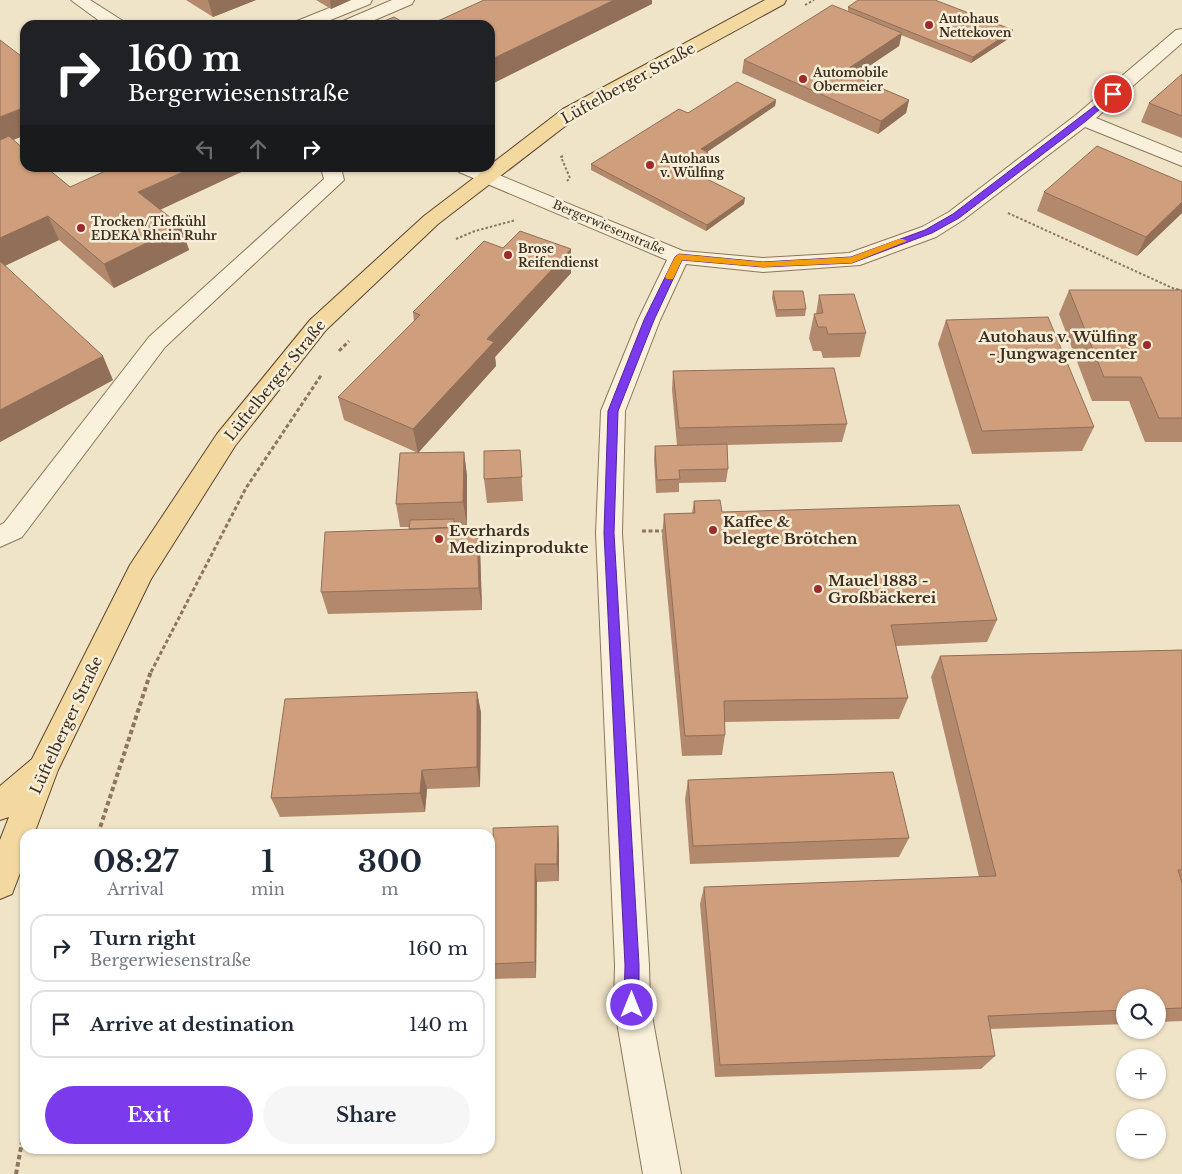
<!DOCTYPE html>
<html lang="en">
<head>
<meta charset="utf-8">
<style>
	body { margin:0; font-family:"Libre Baskerville",serif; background:#f6f6f7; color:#1f2937; height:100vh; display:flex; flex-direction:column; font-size:19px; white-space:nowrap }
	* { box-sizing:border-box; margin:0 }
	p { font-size:16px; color:#747a83 }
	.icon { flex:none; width:28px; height:28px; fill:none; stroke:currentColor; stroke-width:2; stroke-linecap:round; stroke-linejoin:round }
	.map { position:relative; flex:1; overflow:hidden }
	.details { position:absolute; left:20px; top:829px; width:475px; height:325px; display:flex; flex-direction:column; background:#fff; border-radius:15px; box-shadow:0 1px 4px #0004 }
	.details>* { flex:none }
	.banner { position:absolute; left:20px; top:20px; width:475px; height:152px; border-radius:15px; box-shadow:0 1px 4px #0004; background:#202124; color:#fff; overflow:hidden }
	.buttons { position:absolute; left:1116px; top:989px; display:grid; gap:10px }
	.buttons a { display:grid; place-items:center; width:50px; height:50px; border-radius:50%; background:#fff; box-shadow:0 1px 4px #0004; font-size:25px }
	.pin { position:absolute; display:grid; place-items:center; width:42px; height:42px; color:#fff; margin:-21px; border:2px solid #fff; border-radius:50%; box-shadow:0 1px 5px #0007 }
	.me { position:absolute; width:55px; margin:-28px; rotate:0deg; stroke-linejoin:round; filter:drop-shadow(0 0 4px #0008) }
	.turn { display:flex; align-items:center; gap:18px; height:105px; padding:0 25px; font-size:22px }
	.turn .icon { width:65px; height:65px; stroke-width:2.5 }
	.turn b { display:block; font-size:35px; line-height:42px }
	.lanes { display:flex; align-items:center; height:48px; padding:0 25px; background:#0003; justify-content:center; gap:25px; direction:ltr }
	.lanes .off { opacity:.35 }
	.eta { display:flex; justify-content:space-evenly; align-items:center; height:85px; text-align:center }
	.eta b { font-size:30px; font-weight:700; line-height:35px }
	.primary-button { display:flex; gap:10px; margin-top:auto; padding:10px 25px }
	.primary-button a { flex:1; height:58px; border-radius:30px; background:#7c3aed; color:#fff; font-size:20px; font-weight:700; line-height:58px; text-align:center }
	.primary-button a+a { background:#f6f6f7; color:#1f2937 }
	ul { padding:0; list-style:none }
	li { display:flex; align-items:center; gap:15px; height:68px; margin:0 10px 8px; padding:0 15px; border:2px solid #e0e1e3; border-radius:15px }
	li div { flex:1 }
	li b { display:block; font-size:19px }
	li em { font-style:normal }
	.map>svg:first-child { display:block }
</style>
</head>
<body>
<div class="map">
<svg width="1182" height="1174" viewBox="0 0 1182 1174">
	<rect width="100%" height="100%" fill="#f0e4c8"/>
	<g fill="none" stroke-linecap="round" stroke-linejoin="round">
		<defs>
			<path id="minor" d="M71,0H90L123,21L126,25H105Z
				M349,0H372L370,4L318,25H294L297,21Z
				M392,0H414L412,4L363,25H340L343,21Z
				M1182,29V43L1096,118L1182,153V166L1085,127L963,220L936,237L860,265L763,272L686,264L660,320L625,411L622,533L649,965L650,1005L681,1174H643L614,1005L615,965L596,533L601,411L638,320L667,260L459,172L456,168H482L683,251L763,258L849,253L922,227L949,212L1076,115L1176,30Z
				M321,168H341L344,180L165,347L22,537L0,547V525L4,523L149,337L324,179Z"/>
			<path id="major" d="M765,0H786L784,4L577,117L438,224L326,330L235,446L151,579L58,770L34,834H25V860L12,894L0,899V840L9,817L0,820V786L32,759L130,565L217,434L310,320L424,216L487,168H490V165L563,109Z"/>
		</defs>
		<use href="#minor" stroke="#8d765c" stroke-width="2"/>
		<use href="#major" stroke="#5b4430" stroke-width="2"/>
		<path stroke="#8d765c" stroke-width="2" stroke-dasharray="2.5 2" stroke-linecap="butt" d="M805,5L814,0
			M563,156L561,157L570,178L567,181
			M1008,213L1179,291
			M456,239L475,231L516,220"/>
		<path stroke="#8d765c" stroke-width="3" stroke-dasharray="4 2.5" stroke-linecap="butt" d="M1176,289L1182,292
			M339,351L349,341
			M642,531H666
			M151,672L246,488L322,374"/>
		<path stroke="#8d765c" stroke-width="4" stroke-dasharray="4.5 3" stroke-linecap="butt" d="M98,834L151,671
			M16,1174L25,1126"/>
		<use href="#minor" fill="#faf1dc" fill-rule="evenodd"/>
		<use href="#major" fill="#f3d9a0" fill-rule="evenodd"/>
	</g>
	<path fill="#b2896c" d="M186,0H256L213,17Z
		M316,0H351L331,9Z
		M848,7L1011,37L971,63L901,35L899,46L854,76L909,100L906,113L878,134L742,73L744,60L848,11Z
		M0,40L13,140L70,187L161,210L181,226L189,250L114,288L59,240L5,266L113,380L0,442Z
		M1182,74V138L1141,122L1149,103Z
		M776,100L775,106L707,152H708V159L691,170L744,204L706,231L591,170V164L688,113Z
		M1182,182V213L1137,256L1037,211L1044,192Z
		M503,248L571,249V273L495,357L496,366L418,453L344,420L338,397L414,321L413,312Z
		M1069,290H1182V442H1145L1129,401H1092L1059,314Z
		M773,291L806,309L805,316L776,317L772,298Z
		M819,295L866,333L860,357L823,358L821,351H813L809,338L814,314H816Z
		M946,320L1094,427L1082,451L972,454L938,344Z
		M673,371L847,424L842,442L727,445L728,469L726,482L679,483V492L656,493L654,459L655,446H677L672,390Z
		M520,450L523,501L487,503L484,479Z
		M464,452L467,476V525H455V527H477L480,549L482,610L328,614L321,592L409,529L410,527H400L396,504Z
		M694,501L722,512L997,620L987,642L896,646L908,698L899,719L725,722V735L722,755L682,756L662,537L664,514L692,513Z
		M1182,650V1021L1158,1022V998H1125V1024L990,1029L995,1056L981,1069L715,1077L700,904L704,887L979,877L931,677L940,656Z
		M477,692L481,713L480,787L427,789L425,812L280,817L271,798Z
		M688,780L909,838L899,857L690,864L685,799Z
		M558,826L559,844V881L537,882L536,978L490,979V850H494Z"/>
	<path fill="#916f58" d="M208,0H256L213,17Z
		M330,0H351L331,9Z
		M614,0H652V4L490,85V60Z
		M1013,30L1011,37L971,63L973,57Z
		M902,33L899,46L841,85L843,72Z
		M776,100L775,106L701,156V149Z
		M909,100L906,113L878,134L881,121Z
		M25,107V135L0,146V117Z
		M708,152V159L685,174V168Z
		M192,168H250L147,216L138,192Z
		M745,198L744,204L706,231L707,225Z
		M1182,202V213L1137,256L1146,237Z
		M48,216L59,240L0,268V238Z
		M181,226L189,250L114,288L104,264Z
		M571,249V273L495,357L496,366L418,453L413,429L487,339Z
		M103,356L113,380L0,442V410Z
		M464,452L467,476V525L463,502Z
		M477,527L480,549L482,610L479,588Z
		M477,692L481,713L480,787L477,767Z
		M422,770L427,789L425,812L420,793Z
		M558,826L559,844V881L557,864Z
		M535,864L537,882L536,978L535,962Z"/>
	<path fill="#cf9f7d" stroke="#916f58" d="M484,0H614L490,60V25H429Z
		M858,0H935L1013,30L973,57L848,7Z
		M832,5L902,33L843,72L909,100L881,121L744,60Z
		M394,17L408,25H362L371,22L379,23Z
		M0,40L25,59V107L0,117Z
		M1182,74V116L1149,103Z
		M737,82L776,100L701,149L708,152L685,168L745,198L707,225L591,164L679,109L688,113Z
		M9,136L25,150V168H47L70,187L112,168H192L138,192L181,226L104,264L48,216L0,238V140Z
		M1097,146L1182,182V202L1146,237L1044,192Z
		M520,231L571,249L487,339L494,342L413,429L338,397L420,315L413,312L484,241L503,248Z
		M0,261L103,356L0,410Z
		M1069,290H1182V418H1159L1141,377H1104Z
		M773,291H803L806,309L777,310Z
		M854,294L866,333L828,334L826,327H818L814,314L823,313L819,295Z
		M1048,317L1094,427L982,431L946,320Z
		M834,368L847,424L679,428L673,371Z
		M727,444L728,469L679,470L680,479L657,480L655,446Z
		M520,450L522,477L484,479V451Z
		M464,452L463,502L396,504L400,453Z
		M720,500L722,512L959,505L997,620L891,625L908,698L724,701L725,735L685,736L664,514L695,513L694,501Z
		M454,519V527L409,529L410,520Z
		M477,527L479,588L321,592L325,532Z
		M1182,650V870H1178L1182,883V1008L1158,1009V998H1125V1010L988,1016L995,1056L720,1065L704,887L996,876L940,656Z
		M477,692V767L422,770L420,793L271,798L285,699Z
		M893,772L909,838L693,846L688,780Z
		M558,826L557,864H535V962L490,964V850H494L493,828Z"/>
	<path fill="#7c3aed" stroke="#51269a" d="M1113,92L1116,94L1115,96L1086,121L959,218L932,233L852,263L763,267L682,260L654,320L618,411L614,533L639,965V1005L637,1010L632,1012L626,1010L624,1005L625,965L604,533L608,411L644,320L675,257L679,254L763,262L851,257L925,230L953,214Z"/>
	<path fill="#f59e0b" d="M899,239H903L907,241L852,263L763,267L682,260L673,279H667L665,277L675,257L679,254L763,262L851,257Z"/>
	<g fill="#9e2a2b" stroke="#f7eed8" stroke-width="2">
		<circle cx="929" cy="25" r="5"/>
		<circle cx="803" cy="79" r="5"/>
		<circle cx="650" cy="165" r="5"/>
		<circle cx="81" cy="228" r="5"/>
		<circle cx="508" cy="255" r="5"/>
		<circle cx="1147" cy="345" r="5"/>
		<circle cx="713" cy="530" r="5"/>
		<circle cx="439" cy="539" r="5"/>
		<circle cx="818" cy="589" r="5"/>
	</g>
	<g text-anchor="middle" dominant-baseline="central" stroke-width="5" stroke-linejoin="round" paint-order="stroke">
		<g font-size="12" font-weight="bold" fill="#3d2e20" stroke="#f7eed8" text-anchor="start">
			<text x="939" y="18">Autohaus<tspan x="939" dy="14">Nettekoven</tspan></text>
			<text x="813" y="72">Automobile<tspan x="813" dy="14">Obermeier</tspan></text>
			<text x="660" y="158">Autohaus<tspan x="660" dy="14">v. Wülfing</tspan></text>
			<text x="91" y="221">Trocken/Tiefkühl<tspan x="91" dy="14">EDEKA Rhein Ruhr</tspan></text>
			<text x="518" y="248">Brose<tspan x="518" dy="14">Reifendienst</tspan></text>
		</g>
		<g font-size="12" fill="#3d2e20" stroke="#f7eed8">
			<text transform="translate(609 227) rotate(23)">Bergerwiesenstraße</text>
		</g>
		<g font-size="15" fill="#3d2e20" stroke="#f7eed8">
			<text transform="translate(628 83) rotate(-29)">Lüftelberger Straße</text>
			<text transform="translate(275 380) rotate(-51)">Lüftelberger Straße</text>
			<text transform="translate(66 725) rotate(-65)">Lüftelberger Straße</text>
		</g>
		<g font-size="15" font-weight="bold" fill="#3d2e20" stroke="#f7eed8" text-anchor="start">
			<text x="1137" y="336" text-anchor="end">Autohaus v. Wülfing<tspan x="1137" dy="17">- Jungwagencenter</tspan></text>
			<text x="723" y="521">Kaffee &amp;<tspan x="723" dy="17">belegte Brötchen</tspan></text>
			<text x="449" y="530">Everhards<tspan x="449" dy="17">Medizinprodukte</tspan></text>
			<text x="828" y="580">Mauel 1883 -<tspan x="828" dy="17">Großbäckerei</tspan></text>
		</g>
	</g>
</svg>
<div class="buttons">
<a><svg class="icon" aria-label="search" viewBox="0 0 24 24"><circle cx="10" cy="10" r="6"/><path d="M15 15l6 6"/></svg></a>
<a>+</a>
<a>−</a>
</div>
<div class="pin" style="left:1113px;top:94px;background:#d93025"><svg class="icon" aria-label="arrive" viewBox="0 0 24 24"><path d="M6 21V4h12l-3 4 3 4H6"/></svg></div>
<svg class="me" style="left:632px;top:1005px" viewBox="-20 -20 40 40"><circle r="17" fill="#7c3aed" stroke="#fff" stroke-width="3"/><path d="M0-11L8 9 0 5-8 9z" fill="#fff"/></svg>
<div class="banner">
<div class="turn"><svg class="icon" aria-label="right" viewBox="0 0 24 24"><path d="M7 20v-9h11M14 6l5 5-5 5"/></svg><div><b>160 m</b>Bergerwiesenstraße</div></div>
<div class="lanes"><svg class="icon off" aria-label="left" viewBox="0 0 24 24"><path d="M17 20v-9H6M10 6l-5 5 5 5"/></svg><svg class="icon off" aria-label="ahead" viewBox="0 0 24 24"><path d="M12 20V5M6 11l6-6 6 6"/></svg><svg class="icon" aria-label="right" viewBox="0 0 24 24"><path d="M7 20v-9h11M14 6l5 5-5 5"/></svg></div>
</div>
<section class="details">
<div class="eta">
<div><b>08:27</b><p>Arrival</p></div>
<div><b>1</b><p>min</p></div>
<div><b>300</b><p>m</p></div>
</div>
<ul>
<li><svg class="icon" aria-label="right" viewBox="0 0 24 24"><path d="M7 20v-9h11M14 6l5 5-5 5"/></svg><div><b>Turn right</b><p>Bergerwiesenstraße</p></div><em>160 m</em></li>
<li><svg class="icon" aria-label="arrive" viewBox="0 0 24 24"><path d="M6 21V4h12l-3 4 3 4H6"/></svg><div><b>Arrive at destination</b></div><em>140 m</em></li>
</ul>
<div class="primary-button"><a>Exit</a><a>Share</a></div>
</section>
</div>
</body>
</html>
